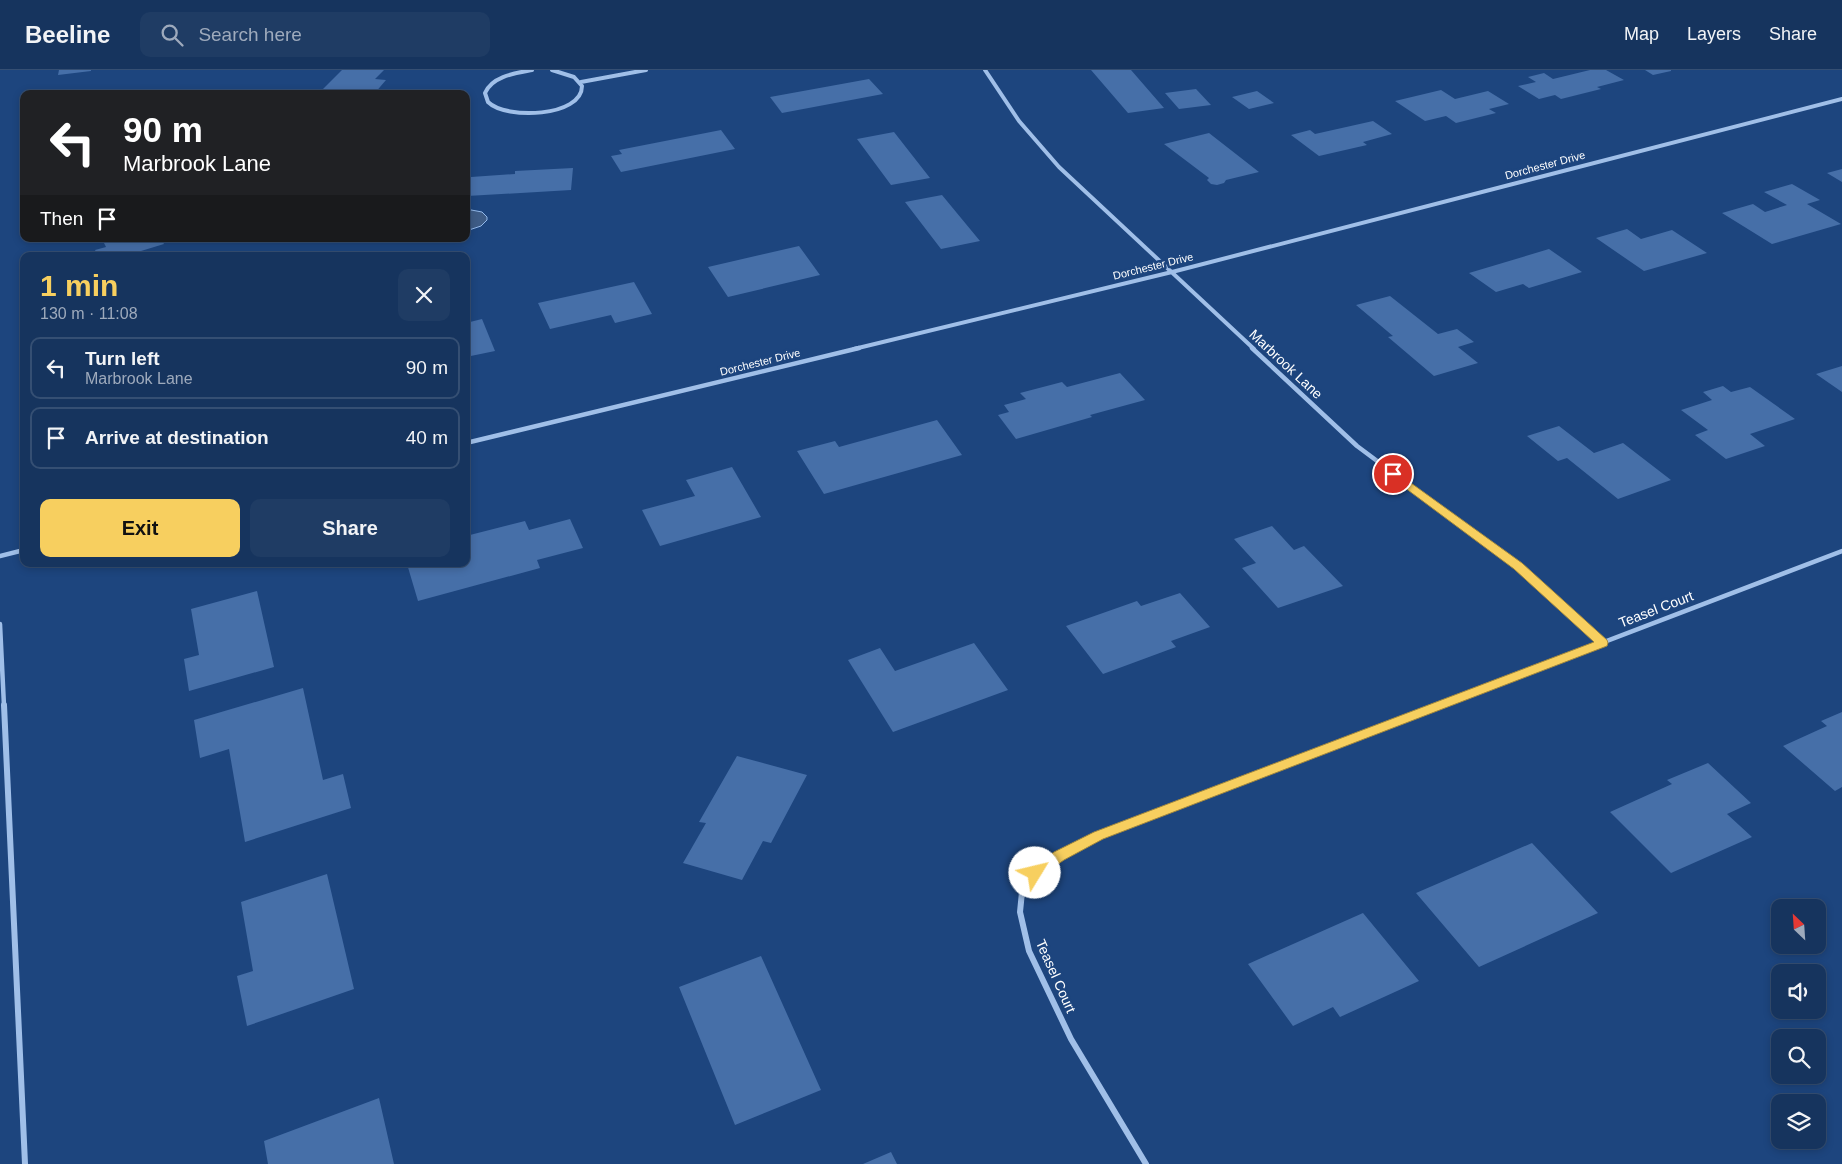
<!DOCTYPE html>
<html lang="en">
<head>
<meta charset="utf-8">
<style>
	body { margin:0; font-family:Helvetica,sans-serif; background:#1f3c64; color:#f1f3f6; height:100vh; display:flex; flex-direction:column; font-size:19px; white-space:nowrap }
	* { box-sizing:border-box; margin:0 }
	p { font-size:16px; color:#9eaabc }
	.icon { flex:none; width:28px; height:28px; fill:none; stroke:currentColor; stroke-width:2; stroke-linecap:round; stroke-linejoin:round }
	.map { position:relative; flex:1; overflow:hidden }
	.details { position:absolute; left:20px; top:182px; width:450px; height:315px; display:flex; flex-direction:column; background:#16345e; border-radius:10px; box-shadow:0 2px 8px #0003,0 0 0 1px #354f73 }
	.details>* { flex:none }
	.top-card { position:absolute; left:20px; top:20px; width:450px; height:152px; border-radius:10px; box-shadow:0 2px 8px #0003,0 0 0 1px #354f73; background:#202124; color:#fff; overflow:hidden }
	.needle { width:32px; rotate:335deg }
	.controls { position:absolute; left:1771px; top:829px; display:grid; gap:10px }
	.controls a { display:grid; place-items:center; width:55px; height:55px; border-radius:10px; background:#16345e; box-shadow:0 2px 8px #0003,0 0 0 1px #354f73; font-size:25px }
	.pin { position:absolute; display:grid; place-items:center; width:42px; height:42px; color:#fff; margin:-21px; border:2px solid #fff; border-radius:50%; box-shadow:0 1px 5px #0007 }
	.me { position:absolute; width:55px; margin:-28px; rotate:54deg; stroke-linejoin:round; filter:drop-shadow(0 0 4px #0008) }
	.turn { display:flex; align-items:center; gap:18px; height:105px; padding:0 20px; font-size:22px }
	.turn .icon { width:65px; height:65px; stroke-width:2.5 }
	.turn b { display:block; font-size:35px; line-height:42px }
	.then { display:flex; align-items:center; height:48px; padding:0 20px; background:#0003; gap:10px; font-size:19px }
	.round { display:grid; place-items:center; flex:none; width:52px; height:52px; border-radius:10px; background:#1f3c64 }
	.head { display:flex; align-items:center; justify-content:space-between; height:85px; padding:0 20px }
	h1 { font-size:30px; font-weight:600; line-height:38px; color:#f7cf5f }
	.primary-button { display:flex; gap:10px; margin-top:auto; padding:10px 20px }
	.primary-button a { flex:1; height:58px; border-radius:10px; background:#f7cf5f; color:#111; font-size:20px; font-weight:600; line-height:58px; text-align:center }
	.primary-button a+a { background:#1f3c64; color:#f1f3f6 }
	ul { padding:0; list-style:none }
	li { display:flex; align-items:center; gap:15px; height:62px; margin:0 10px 8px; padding:0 10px; border:2px solid #354f73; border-radius:10px }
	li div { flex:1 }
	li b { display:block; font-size:19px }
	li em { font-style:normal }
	header { display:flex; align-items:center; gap:30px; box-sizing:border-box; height:70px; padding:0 25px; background:#16345e; border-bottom:1px solid #354f73 }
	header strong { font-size:24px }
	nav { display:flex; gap:28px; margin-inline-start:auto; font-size:18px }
	.search { width:350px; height:45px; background:#1f3c64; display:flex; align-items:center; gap:12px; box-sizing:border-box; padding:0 18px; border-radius:10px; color:#9eaabc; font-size:19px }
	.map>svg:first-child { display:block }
</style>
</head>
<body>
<header>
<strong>Beeline</strong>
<div class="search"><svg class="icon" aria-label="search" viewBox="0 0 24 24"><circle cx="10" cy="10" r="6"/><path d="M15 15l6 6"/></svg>Search here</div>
<nav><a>Map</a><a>Layers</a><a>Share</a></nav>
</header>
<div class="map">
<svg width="1842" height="1094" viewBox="0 0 1842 1094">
	<rect width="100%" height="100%" fill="#1d457e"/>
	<path fill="#3e5c86" stroke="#93b9ea" d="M466,139L482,142L487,147V150L481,156L466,161Z"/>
	<path fill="#466fa8" d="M59,0H91V1L58,5Z
		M342,0H384L375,9L386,10L374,24L322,20Z
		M1091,0H1131L1164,38L1128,43Z
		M1590,0H1606L1624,10L1597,17L1601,19L1561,29L1555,25L1539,29L1518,16L1536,12L1528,7L1544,3L1553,9Z
		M1645,0H1671V1L1653,5Z
		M869,9L883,24L782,43L770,27Z
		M1196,19L1211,35L1179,39L1165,23Z
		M1441,20L1455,29L1488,21L1509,34L1489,39L1496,43L1456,53L1446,46L1425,51L1395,31Z
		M1257,21L1274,33L1249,39L1232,27Z
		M1373,51L1392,64L1363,72L1367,75L1319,86L1291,65L1310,60L1315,64Z
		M721,60L735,79L621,102L611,86L622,84L619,80Z
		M894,62L930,108L891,115L857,69Z
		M1209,63L1259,102L1226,110L1224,113L1217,115L1211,114L1207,110L1209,108L1164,74Z
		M573,98L571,120L467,126L471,107L515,104V101Z
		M1842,99V112L1827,103Z
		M1792,114L1820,130L1807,134L1841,154L1772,174L1722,143L1753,134L1765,142L1787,135L1764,122Z
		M942,125L980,171L941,179L905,132Z
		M1627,159L1641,169L1672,160L1707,183L1644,201L1596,168Z
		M102,169H161L164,174L141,181L144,186H98L95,180L106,177Z
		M799,176L820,205L728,227L708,197Z
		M1549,179L1582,202L1529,218L1523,214L1496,222L1469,203Z
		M634,212L652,244L615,253L611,245L550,259L538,233Z
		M1390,226L1438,264L1457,259L1474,272L1458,277L1478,293L1434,306L1388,267L1393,266L1356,235Z
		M482,249L495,281L466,287V253Z
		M1842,296V322L1816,304Z
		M1120,303L1145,330L1090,345L1092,347L1016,369L998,345L1009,342L1004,335L1026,329L1020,323L1062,312L1067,317Z
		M1723,316L1731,322L1750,317L1795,349L1750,364L1765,376L1726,389L1695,365L1708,360L1681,340L1712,330L1703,322Z
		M937,350L962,385L824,424L797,381L835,371L839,377Z
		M1559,356L1594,383L1623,373L1671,410L1618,429L1567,388L1558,391L1527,366Z
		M732,397L761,447L660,476L642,440L695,426L686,410Z
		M570,449L583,478L537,490L540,498L418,531L407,494H466V466L525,451L529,460Z
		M1272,456L1294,480L1304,476L1343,516L1278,538L1242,498L1256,493L1234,469Z
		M257,521L274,597L189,621L184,589L199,585L191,539Z
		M1180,523L1210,557L1171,571L1176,577L1103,604L1066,556L1137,531L1141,536Z
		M974,573L1008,620L893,662L848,590L880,578L895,601Z
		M303,618L323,710L343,704L351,738L245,772L229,679L200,688L194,650Z
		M1842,642V717L1835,721L1783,676L1827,656L1821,651Z
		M737,686L807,705L771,773L763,771L742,810L683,793L706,753L699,752Z
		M1708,693L1751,733L1727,744L1752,767L1671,803L1610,742L1672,714L1667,710Z
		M1532,773L1598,843L1479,897L1416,823Z
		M327,804L354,919L247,956L237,906L253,901L241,832Z
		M1363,843L1419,911L1340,947L1333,937L1293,956L1248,894Z
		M761,886L821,1020L735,1055L679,917Z
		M379,1028L394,1094H268L264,1071Z
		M891,1082L897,1094H863Z"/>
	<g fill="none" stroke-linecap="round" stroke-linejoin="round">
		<path stroke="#a0bfe8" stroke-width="4" d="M532,0C516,3 492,6 485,23L488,32C506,50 582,47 582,16L574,7L552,0
			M985,0L1019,51L1059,97L1254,279
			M581,12L646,0
			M854,279L1172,202L1842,29"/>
		<path stroke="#a0bfe8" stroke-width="4.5" d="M1252,278L1357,376L1518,496L1603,573
			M466,373L859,278
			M0,486L24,480
			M0,554L4,636
			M1437,636L1842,481"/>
		<path stroke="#a0bfe8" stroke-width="6" d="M4,635L25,1094
			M1146,1094L1071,969L1029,881L1020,842L1023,812L1059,786L1099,766L1440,635"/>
	</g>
	<path fill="#f7cf5f" stroke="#a1873e" d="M1393,400L1522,493L1607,570L1608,573L1607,576L1103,769L1064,790L1040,807L1035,809L1030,807L1028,803L1030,799L1054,782L1094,762L1594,572L1514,499L1389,406L1388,404Z"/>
	<g text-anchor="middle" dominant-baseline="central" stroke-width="5" stroke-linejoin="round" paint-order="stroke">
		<g font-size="11" fill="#fff" stroke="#1d457e">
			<text transform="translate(1545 95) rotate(-15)">Dorchester Drive</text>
			<text transform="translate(1153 196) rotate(-14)">Dorchester Drive</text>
			<text transform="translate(760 292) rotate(-14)">Dorchester Drive</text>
		</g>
		<g font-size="14" fill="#fff" stroke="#1d457e">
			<text transform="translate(1286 294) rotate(43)">Marbrook Lane</text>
			<text transform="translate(1656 539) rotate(-21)">Teasel Court</text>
			<text transform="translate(1056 906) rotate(66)">Teasel Court</text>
		</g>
	</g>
</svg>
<div class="controls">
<a><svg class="needle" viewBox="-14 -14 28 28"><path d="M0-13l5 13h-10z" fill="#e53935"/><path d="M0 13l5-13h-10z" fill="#9eaabc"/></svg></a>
<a><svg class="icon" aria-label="sound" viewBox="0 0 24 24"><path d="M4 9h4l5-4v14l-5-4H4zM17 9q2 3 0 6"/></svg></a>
<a><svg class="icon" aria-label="search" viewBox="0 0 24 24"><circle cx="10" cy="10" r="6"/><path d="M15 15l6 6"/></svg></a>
<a><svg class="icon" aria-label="layers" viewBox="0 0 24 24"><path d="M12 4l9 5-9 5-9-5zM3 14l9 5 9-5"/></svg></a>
</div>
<div class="pin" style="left:1393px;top:404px;background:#d93025"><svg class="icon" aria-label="arrive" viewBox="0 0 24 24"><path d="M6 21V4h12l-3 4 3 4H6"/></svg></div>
<svg class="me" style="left:1035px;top:803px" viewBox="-20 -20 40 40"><circle r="19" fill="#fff"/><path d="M0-13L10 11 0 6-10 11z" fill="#f7cf5f"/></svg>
<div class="top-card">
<div class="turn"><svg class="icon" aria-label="left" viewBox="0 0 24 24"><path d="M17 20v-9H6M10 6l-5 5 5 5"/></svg><div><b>90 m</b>Marbrook Lane</div></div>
<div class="then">Then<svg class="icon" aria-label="arrive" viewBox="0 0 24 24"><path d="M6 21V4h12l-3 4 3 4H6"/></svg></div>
</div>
<section class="details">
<div class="head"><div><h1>1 min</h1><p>130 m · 11:08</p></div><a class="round"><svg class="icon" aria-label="close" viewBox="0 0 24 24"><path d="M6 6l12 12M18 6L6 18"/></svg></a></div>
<ul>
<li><svg class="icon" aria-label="left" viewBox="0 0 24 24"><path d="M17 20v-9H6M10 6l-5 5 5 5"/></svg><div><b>Turn left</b><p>Marbrook Lane</p></div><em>90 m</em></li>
<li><svg class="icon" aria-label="arrive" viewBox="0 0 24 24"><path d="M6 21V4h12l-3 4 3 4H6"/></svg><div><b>Arrive at destination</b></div><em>40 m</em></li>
</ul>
<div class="primary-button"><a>Exit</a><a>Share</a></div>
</section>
</div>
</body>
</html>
